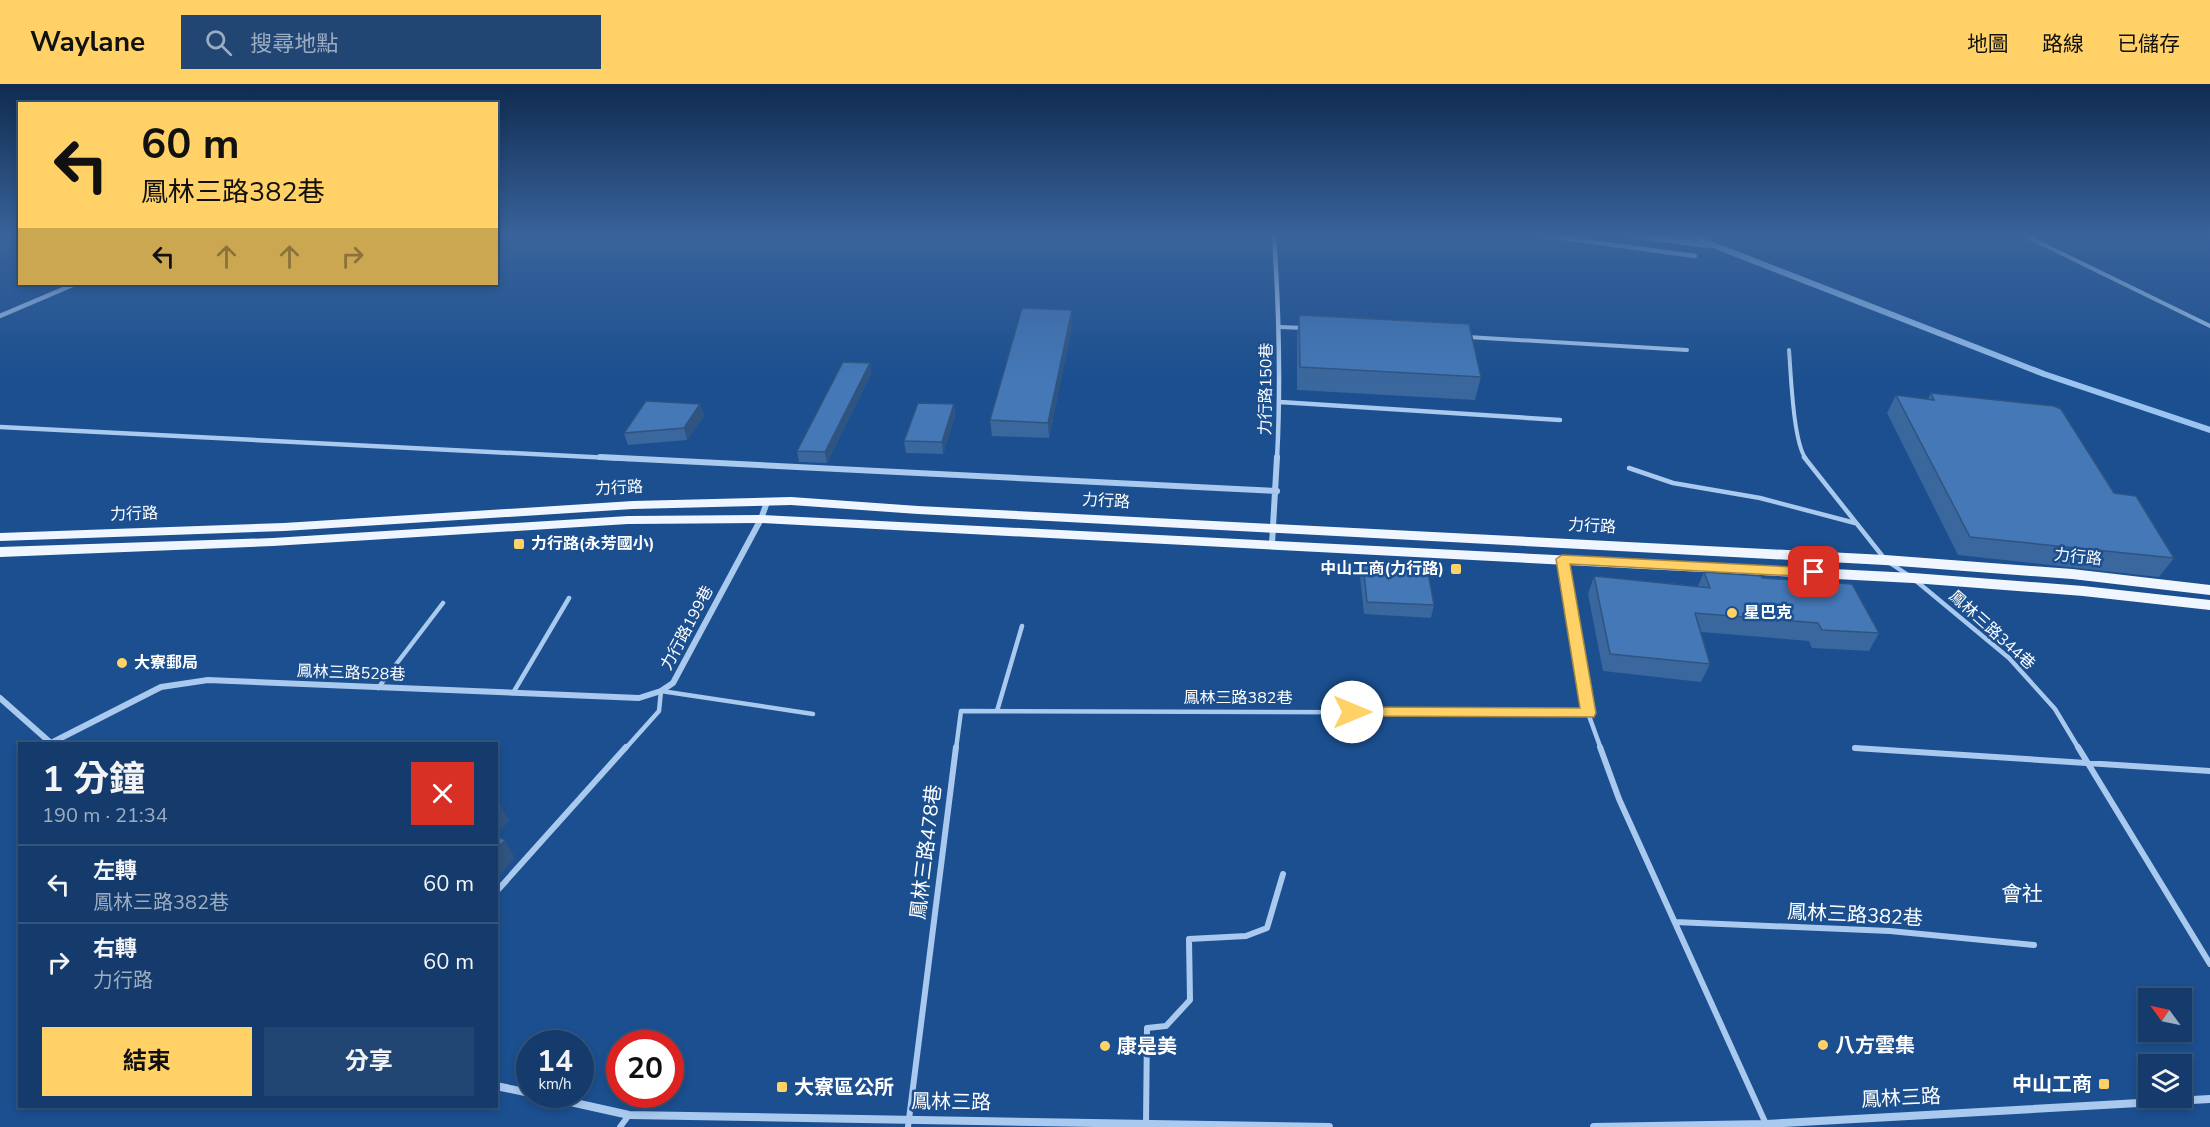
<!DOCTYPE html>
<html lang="zh-TW">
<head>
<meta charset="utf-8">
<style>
	body { margin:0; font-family:"Nunito Sans","Noto Sans TC",sans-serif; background:#214673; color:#f1f3f6; height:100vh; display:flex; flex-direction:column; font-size:22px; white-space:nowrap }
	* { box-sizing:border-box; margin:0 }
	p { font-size:20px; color:#9dadc1 }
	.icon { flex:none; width:33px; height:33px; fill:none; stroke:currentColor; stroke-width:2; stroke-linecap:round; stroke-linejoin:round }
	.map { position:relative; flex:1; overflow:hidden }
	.panel { position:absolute; left:18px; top:658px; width:480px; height:366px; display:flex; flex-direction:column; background:#143b6b; border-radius:0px; box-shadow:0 3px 9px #0003,0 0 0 2px #33557e }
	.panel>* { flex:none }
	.hud { position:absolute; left:18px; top:18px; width:480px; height:183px; border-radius:0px; box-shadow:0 3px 9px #0003,0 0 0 2px #33557e; background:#ffd166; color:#111; overflow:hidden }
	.needle { width:39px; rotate:303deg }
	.fabs { position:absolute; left:2138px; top:904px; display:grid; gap:12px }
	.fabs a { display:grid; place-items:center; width:54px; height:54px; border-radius:0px; background:#143b6b; box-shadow:0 3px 9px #0003,0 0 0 2px #33557e; font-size:30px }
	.speed { position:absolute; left:516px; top:946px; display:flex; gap:12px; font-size:30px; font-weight:700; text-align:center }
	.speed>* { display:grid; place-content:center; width:78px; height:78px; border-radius:50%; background:#143b6b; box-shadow:0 3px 9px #0003,0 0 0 2px #33557e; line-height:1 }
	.speed small { font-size:15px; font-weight:400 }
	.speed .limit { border:9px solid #d22; background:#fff; color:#111 }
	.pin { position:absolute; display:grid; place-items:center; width:51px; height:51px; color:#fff; margin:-26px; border-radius:12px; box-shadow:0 3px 9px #0006 }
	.me { position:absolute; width:66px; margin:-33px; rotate:90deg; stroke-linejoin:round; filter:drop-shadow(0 0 4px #0008) }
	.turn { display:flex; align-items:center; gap:21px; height:126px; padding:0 24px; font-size:27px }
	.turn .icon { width:78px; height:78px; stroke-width:2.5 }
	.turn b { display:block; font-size:42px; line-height:51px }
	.lanes { display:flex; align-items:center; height:57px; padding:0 24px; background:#0003; justify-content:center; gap:30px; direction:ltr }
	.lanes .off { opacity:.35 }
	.round { display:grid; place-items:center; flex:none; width:63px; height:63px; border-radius:0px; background:#214673 }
	.overview { display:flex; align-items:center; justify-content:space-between; height:102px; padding:0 24px }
	h1 { font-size:36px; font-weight:700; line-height:45px }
	.button { display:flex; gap:12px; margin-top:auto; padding:12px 24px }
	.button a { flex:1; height:69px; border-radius:0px; background:#ffd166; color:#111; font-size:24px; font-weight:700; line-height:69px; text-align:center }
	.button a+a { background:#214673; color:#f1f3f6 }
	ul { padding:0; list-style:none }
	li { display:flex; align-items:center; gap:18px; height:78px; padding:0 24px; border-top:2px solid #33557e }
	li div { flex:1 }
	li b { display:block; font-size:22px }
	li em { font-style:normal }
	header { display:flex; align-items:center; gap:36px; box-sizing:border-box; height:84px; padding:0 30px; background:#ffd166; color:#111 }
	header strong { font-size:28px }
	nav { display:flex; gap:33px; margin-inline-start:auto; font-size:21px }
	.search { width:420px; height:54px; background:#214673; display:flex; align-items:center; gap:15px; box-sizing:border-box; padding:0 21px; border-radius:0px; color:#9dadc1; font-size:22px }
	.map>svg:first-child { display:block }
</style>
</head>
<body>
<header>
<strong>Waylane</strong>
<div class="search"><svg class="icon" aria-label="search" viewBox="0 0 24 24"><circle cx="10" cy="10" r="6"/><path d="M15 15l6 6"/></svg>搜尋地點</div>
<nav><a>地圖</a><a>路線</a><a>已儲存</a></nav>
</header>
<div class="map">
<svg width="2210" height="1043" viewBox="0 0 2210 1043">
	<rect width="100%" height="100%" fill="#1b4f8f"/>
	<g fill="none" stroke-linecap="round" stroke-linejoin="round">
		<path stroke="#9cc4f0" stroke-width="6" d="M1631,151L1707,161
			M1694,151L1713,161L2044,290L2210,346"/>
		<path stroke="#a9c9ee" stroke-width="4" d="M2024,151L2210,242
			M1280,243L1304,244
			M1468,253L1687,266
			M1789,266C1791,290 1793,358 1806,375"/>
		<path stroke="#a9c9ee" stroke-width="4.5" d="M1804,373L1884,474
			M1629,384L1673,399L1760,414L1855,439
			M1563,476L1588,629L1601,665
			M1890,479L1908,491
			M1915,496L2009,574L2055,625L2079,665
			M378,604L443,519
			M513,609L569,514
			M997,627L1022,542
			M1855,664L1870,665
			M625,665L659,627L661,607L813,630
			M956,665L961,627L1588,629"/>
		<path stroke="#a9c9ee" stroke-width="6" d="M1600,663L1619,715L1766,1040
			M2078,663L2210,880
			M1855,664L2210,687
			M496,808L626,663
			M1675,838L1890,847L2034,861
			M1146,1040L1147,944L1166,942L1190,916L1189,855L1246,852L1267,844L1283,790
			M620,1043L629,1031
			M908,1043L956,663"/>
		<path stroke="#a9c9ee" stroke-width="4.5" d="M1274,151C1279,226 1281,299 1277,375
			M1540,151L1695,172
			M0,232L75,200
			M1280,318L1560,336
			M0,343L630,375"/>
		<path stroke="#a9c9ee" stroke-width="6" d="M600,373L1277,407
			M1272,460L1277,373
			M0,614L52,660
			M51,659L161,603L208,596L639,614L661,607L673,599L761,435L767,418"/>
		<path stroke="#a9c9ee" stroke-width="8" d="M496,1002L530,1009
			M539,1011L629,1031L1329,1043
			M1594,1043L1766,1040L2210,1015"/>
		<path fill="#f0f6ff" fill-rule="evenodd" d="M791,413L918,422L1885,471L2072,485L2210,501V511L2072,495L1885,481L918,430L791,421L633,425L284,447L0,457V449L284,439L633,417Z
			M761,431L1913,489L2083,502L2210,516V526L2083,512L1913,499L761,439L628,440L273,462L0,473V463L273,454L628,432Z"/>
	</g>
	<path fill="#3a679d" d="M1072,226V241L1049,354L992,352L990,336Z
		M1299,231L1481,293L1475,316L1297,306V253Z
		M870,279L871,290L827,379L799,378L797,367Z
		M1931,309L2114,409L2174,474L2159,493L1958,471L1887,329L1896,311L1928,315Z
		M700,320L704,332L687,356L628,361L624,349Z
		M954,320L955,332L943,370L906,369L904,357Z
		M1363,479L1434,521L1431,534L1364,530L1360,492Z
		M1704,488L1762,494L1879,549L1869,567L1812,564L1809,557L1701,548L1710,580L1701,598L1603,587L1588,510L1594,492L1698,502Z"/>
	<path fill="#305480" d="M1072,226V241L1049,354L1048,339Z
		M870,279L871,290L827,379L825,368Z
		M700,320L704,332L687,356L684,344Z
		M954,320L955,332L943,370L942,358Z
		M499,718L509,737L496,752V722Z
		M505,756L515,774L496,795V765Z"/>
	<path fill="#4478b7" stroke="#305480" stroke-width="1.5" d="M1022,224L1072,226L1048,339L990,336Z
		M1299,231L1469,240L1481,293L1300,283Z
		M843,278L870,279L825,368L797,367Z
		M1931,309L2054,322L2061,325L2114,409L2136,412L2174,474L1970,453L1896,311L1934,316Z
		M646,317L700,320L684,344L624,349Z
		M918,319L954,320L942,358L904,357Z
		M1363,479L1427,482L1434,521L1367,518Z
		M1704,488L1761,492L1762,494L1852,500L1879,549L1822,546L1818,539L1695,529L1710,580L1610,570L1594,492L1710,504Z
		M496,752L505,756L496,765Z"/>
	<linearGradient id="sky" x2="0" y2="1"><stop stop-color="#0f2b4f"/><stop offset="0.51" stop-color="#39639b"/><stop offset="1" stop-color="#39639b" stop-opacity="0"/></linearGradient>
	<rect width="2210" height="297" fill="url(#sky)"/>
	<path fill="#ffd166" stroke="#a68842" stroke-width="1.5" d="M1562,471L1814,484L1821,488L1814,493L1570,480L1596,629L1594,633L1346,632L1344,628L1346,624L1352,623L1580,624L1556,475Z"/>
	<g fill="#ffd166" stroke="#1b4f8f" stroke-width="2">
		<rect x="513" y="454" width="12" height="12" rx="3"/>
		<rect x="1450" y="479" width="12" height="12" rx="3"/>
		<circle cx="1732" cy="529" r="6"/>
		<circle cx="122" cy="579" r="6"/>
		<circle cx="1823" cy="961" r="6"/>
		<circle cx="1105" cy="962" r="6"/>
		<rect x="2098" y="994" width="12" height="12" rx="3"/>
		<rect x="776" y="997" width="12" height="12" rx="3"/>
	</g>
	<g text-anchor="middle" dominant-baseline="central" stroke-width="5" stroke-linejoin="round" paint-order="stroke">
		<g font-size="16" fill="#fff" stroke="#1b4f8f">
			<text transform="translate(1266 305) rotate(-89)">力行路150巷</text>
			<text transform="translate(619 404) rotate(-3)">力行路</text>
			<text transform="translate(1106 417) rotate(3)">力行路</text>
			<text transform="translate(134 430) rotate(-2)">力行路</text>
			<text transform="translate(1592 442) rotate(3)">力行路</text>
			<text transform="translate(2078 473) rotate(6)">力行路</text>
			<text transform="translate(687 544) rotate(-62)">力行路199巷</text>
			<text transform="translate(1992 546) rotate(42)">鳳林三路344巷</text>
			<text transform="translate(351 589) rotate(2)">鳳林三路528巷</text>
			<text x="1238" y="614">鳳林三路382巷</text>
		</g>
		<g font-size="16" font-weight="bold" fill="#fff" stroke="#1b4f8f" text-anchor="start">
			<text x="531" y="460">力行路(永芳國小)</text>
			<text x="1444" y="485" text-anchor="end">中山工商(力行路)</text>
			<text x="1744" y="529">星巴克</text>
			<text x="134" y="579">大寮郵局</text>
		</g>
		<g font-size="20" fill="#fff" stroke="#1b4f8f">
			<text transform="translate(926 768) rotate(-83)">鳳林三路478巷</text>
			<text transform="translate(1855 831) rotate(3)">鳳林三路382巷</text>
			<text transform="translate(1901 1014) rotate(-3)">鳳林三路</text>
			<text transform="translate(951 1018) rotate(1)">鳳林三路</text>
		</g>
		<g font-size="20" font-weight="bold" fill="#fff" stroke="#1b4f8f" text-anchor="start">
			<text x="1835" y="961">八方雲集</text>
			<text x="1117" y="962">康是美</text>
			<text x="2092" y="1000" text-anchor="end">中山工商</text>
			<text x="794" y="1003">大寮區公所</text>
		</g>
		<g font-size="21" fill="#fff" stroke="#1b4f8f">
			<text x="2022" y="810">會社</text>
		</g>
	</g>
</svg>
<div class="fabs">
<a><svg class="needle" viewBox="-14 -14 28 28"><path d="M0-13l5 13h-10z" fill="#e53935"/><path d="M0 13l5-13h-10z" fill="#9dadc1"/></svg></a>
<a><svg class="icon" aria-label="layers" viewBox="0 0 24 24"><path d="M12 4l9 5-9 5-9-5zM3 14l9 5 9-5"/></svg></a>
</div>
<div class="speed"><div>14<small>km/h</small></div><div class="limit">20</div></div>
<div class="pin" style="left:1814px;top:488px;background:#d93025"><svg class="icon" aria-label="arrive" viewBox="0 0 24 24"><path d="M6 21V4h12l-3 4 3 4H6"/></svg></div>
<svg class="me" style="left:1352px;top:628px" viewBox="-20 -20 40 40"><circle r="19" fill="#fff"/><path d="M0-13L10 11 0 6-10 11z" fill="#ffd166"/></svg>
<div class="hud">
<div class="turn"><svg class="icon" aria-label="left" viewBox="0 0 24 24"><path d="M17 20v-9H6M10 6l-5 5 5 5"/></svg><div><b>60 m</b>鳳林三路382巷</div></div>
<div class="lanes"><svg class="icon" aria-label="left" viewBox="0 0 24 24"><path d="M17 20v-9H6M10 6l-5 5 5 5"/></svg><svg class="icon off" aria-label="ahead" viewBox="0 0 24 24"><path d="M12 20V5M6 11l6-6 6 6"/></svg><svg class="icon off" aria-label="ahead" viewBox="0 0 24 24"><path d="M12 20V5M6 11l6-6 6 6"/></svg><svg class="icon off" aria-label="right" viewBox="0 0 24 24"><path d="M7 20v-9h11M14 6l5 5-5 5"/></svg></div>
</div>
<section class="panel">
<div class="overview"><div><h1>1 分鐘</h1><p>190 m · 21:34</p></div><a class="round" style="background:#d93025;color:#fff"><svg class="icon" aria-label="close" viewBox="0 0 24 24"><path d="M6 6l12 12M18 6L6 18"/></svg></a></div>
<ul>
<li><svg class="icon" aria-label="left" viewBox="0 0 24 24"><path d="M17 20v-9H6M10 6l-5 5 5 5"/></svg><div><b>左轉</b><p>鳳林三路382巷</p></div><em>60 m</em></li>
<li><svg class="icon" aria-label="right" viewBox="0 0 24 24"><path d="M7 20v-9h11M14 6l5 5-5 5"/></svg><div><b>右轉</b><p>力行路</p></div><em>60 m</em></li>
</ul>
<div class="button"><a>結束</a><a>分享</a></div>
</section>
</div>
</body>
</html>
